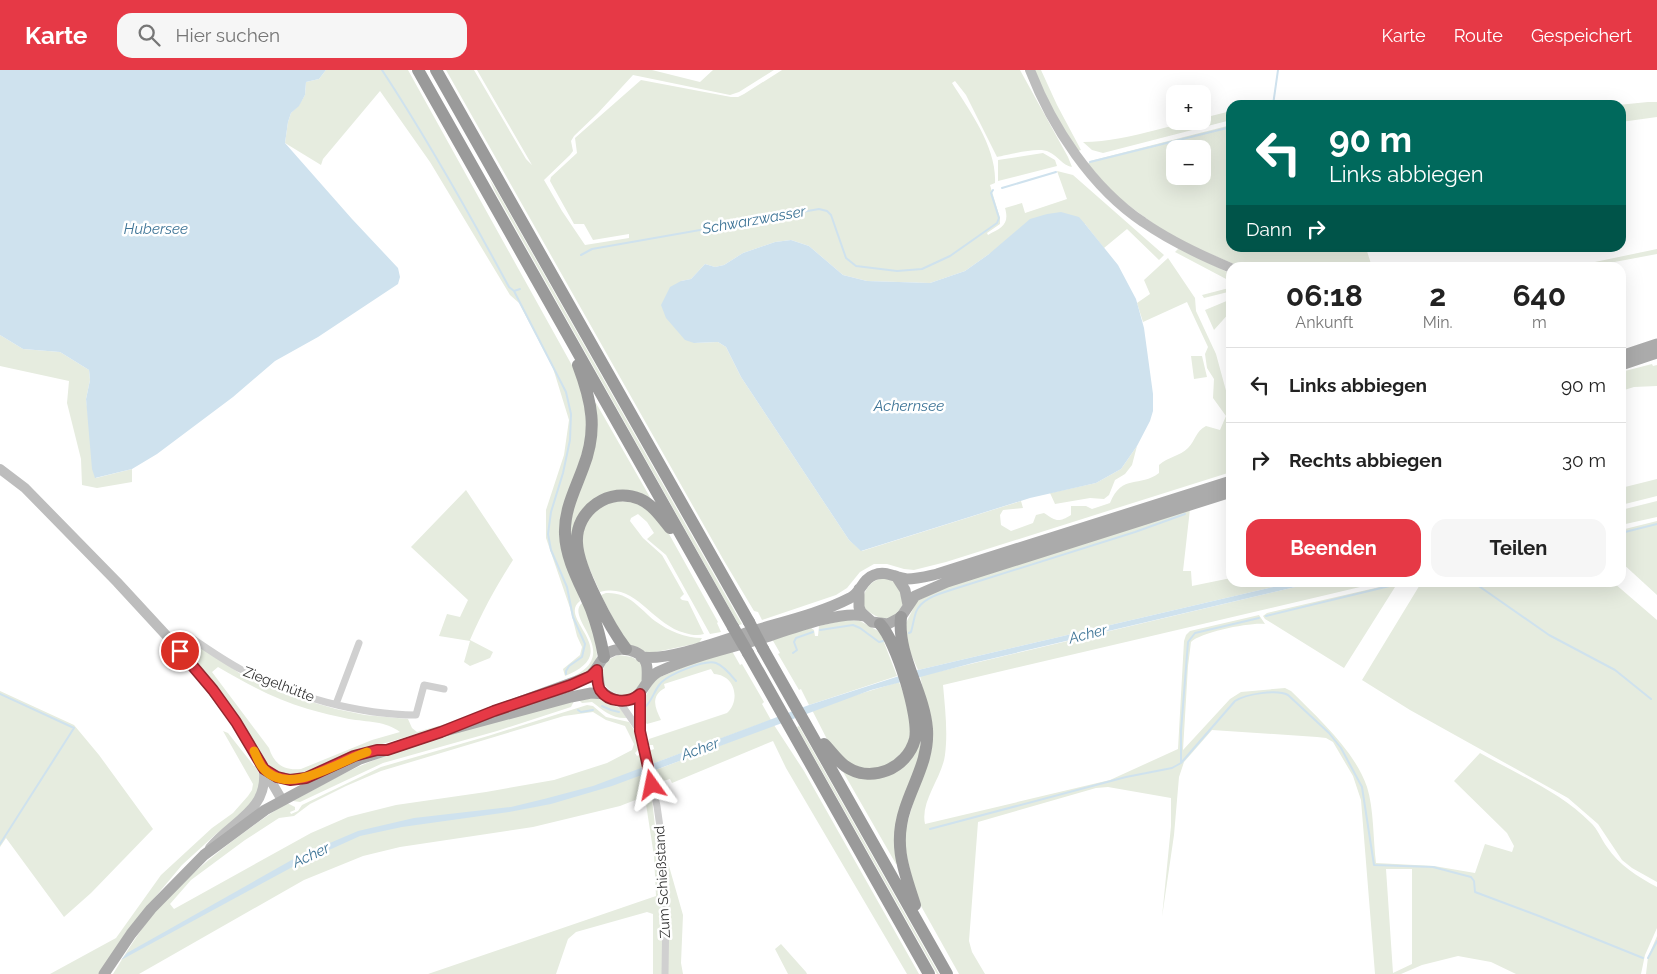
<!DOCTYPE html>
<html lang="de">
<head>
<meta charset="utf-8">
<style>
	body { margin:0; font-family:Raleway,sans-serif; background:#f6f6f6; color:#222; height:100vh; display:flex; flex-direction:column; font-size:19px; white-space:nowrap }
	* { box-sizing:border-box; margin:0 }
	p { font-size:16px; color:#767676 }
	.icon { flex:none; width:28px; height:28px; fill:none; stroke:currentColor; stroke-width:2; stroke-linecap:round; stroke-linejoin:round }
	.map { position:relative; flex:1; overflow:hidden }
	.details { position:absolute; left:1226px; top:192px; width:400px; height:325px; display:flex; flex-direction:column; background:#fff; border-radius:15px; box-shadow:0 5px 20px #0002 }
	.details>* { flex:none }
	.hud { position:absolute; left:1226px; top:30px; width:400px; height:152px; border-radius:15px; box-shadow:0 5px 20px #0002; background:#00695c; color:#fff; overflow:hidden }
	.tools { position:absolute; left:1166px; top:15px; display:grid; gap:10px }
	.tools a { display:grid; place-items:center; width:45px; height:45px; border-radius:10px; background:#fff; box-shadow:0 5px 20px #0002; font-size:25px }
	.pin { position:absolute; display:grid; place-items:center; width:42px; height:42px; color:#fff; margin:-21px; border:2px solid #fff; border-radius:50%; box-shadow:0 1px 5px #0007 }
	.me { position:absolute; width:55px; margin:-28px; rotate:348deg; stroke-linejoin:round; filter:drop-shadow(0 0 4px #0008) }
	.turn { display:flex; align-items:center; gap:18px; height:105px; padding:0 20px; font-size:22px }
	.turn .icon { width:65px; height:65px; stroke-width:2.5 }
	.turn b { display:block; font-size:35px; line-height:42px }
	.then { display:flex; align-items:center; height:48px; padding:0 20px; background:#0003; gap:10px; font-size:19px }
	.eta { display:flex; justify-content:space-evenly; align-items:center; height:85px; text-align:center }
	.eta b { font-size:30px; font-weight:700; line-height:35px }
	.button { display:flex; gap:10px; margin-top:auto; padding:10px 20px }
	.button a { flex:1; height:58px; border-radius:15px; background:#e63946; color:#fff; font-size:20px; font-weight:700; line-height:58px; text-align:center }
	.button a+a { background:#f6f6f6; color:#222 }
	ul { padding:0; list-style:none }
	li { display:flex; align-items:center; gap:15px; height:75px; padding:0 20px; border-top:1px solid #e0e0e0 }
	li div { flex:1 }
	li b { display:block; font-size:19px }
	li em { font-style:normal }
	header { display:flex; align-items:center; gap:30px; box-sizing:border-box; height:70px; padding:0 25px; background:#e63946; color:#fff }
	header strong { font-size:24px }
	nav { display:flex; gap:28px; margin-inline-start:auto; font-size:18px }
	.search { width:350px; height:45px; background:#f6f6f6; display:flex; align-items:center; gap:12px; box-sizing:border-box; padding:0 18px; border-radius:15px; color:#767676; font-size:19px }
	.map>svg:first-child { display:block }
</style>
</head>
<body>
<header>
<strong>Karte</strong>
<div class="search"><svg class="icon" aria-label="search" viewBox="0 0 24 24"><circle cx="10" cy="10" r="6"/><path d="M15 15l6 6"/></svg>Hier suchen</div>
<nav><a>Karte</a><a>Route</a><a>Gespeichert</a></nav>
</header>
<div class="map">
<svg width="1657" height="904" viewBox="0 0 1657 904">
	<rect width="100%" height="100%" fill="#fff"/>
	<path fill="#e6ecdf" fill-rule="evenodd" d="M326,0H408L579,308L589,361L566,433L578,523L580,531C556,549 626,582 565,606L563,599L580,585L582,577L577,566L570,538L546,468V440L564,385L569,350L553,298L519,233L510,225L430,92L380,21L323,89L321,95L285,73L288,52L291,43L299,35L305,25L306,12L319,9Z
		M446,0H474L526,89L532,95L477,0H652L700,12L713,0H774L739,22L730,25L633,5L598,43L574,66L571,71L573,81L570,85L544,110L562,141L585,175L629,168V164L593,170L584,154H574L550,111L551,107L577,83L575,68L641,10L731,27H738L744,24L782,0H1020L1068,87L1072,97C1062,95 1058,86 1049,82C1039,76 1009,85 997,87L966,25L955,11L952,13C970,41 997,78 995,113L990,115L1000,148V154L987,163L988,165C1001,158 1010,155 1005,138L1022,133L1025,143L1067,129L1057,101L1073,105L1164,185L1159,190L1127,159L1104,178L1085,154L989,184L965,201L930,213L867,211L843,205L809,176L791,170L775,172L743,183L724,195L715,197L705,194L691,209L681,211L694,273L718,272L726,277L741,307L849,470L862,481L1021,431L1023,438L1003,440L1000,445L1001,455L1011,461L1033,453L1036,445L1044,443C1056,451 1058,453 1071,445V436H1086L1092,439L1110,433C1122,403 1140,418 1159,403V395C1168,387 1180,386 1188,378C1196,370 1195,362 1206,356L1220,360L1226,346L1213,328L1214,309L1207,298L1205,284L1208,277L1187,232L1143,252L1137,233L1150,224L1144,210L1168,188L1195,228L1196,241L1216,284L1231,339V402L946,492L914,500L904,499L887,494H874L860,502L847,518L836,525L762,550L758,542L754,541L723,489Z
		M1034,0H1041L1057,35L1081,80L1078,81L1055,45Z
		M1648,32H1657V47L1621,52V35H1618Z
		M1231,41V50L1103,83L1092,80L1083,72C1108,72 1132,66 1156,60C1172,56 1186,51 1202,51L1203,48Z
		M1231,55V178H1366L1372,197H1241L1173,168L1116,126L1088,94L1090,91ZM1175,79H1202V106H1175Z
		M1043,83L1055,90L1057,96L998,111V90Z
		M489,108L497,121L742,554L739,555L495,122Z
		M1179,178L1229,203L1231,206V218L1228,222L1204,228L1202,225L1229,218L1228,210L1175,182Z
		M1657,179V184L1588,197H1571Z
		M1229,230L1231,241L1214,260L1205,240Z
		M0,265L23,279L60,282L89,300L90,310L86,329L96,408L132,399V412L97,418L82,415L81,389L67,333L69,311L0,296Z
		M1191,286H1202L1207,307L1194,309Z
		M1652,294L1653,296L1657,295V316L1634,317L1621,321V302Z
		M596,333L651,429L644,428L588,436L577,497L569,461L593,334Z
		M1137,376L1132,395L1125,404L1115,410L1109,425L1104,429L1090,428L1055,434L1050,423L1096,413L1121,399Z
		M1657,409V426L1621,435V418Z
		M466,420L513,490C496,516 482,542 470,570L493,582L490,588L470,596L464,592L470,571L439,566L447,544L460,547L468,530L411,477Z
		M638,431L664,455L718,552L717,553L721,562L710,564L666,485L647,469L654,463L647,452L638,444L631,448L630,451L643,468L662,485L684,524L680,528L682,530L688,531L704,564C698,566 691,565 685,563C651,554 636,512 600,522L581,480L584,451L606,432Z
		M1657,431V447L1621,455V440Z
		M1190,439L1183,501H1191L1192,516L1231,508V512L1290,513L918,600L908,577L906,553L917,531L946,517Z
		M1657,451V525L1621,492V460Z
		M882,508C900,511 899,518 903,534C891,556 878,550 862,536C863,522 868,512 882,508Z
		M1312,513H1377L943,615C945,638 948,662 945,685C942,708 920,731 925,754L1110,710L1178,679L1184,571L1186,565L1190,561L1259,545L1265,554C1251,552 1201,562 1191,572L1188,596L1183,680L1230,629L1241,622L1285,618L1291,621C1317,647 1355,681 1367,717C1374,739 1373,769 1376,793L1434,796L1475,803L1485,774L1512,782L1514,776L1507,763L1454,711L1480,683C1517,704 1560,722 1590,752C1598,759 1601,769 1607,777C1619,795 1638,807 1657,817V858L1645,885L1641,904H1516L1491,892L1458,886L1422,895L1401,904H1375L1361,730L1353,706L1333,672L1326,668L1317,667L1212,660L1184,692L1179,707L1174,765L1162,847L1171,756V728L1108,717L1096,718L978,752L969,871L972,882L985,904H959L916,827L903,768L919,713L923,619L920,606ZM1386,799H1412V894L1393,903Z
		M1397,513H1415L1395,517L1344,598L1265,549L1263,546L1267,543Z
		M1421,513H1614L1657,550V812L1632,798L1622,790L1598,754L1568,728L1410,640L1362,610Z
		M606,523C629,522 639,538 655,551C669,561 685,568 702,568L699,573L651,583L646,582L626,573L601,525Z
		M582,533C589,542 590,552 593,562C600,589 600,598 572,608C578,603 586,600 590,593C604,571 567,546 582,533Z
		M845,550L860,551L880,562L897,606L809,635L801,619L799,620L778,584L780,583L772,569L811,558L814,560L815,566H818L819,556Z
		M184,572H191L197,574L245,607L287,625L336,639L365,645L408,649L412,658L417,662L449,653L500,633L521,628L445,656L375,676L297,706L275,701L262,689L184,578L183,574ZM218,597C247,614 276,630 308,639C321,643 336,646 349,649C367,652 386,651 400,662L372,670L301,699C284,701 274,694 269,678L212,602Z
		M732,581L740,595L742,594L764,632L762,634L771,650L652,694L649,681L654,679L653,675H648L649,669L727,643C741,630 735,605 714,604L711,599L664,614L665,618C650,626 655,638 661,650L647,654L643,650L642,633L653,612L658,608L693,593Z
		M619,585L632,587L642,593C642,599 643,608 641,614C632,634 610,625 601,610C602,598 606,588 619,585Z
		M899,612L912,645L909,676L884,699L855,698L830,675L812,640L846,628Z
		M0,621L74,655L99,685L153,759L91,823L64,847L6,768L0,777Z
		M596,628L620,638L627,648C612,649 603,640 592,632L582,633L579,630Z
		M574,631L571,637L497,661L383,693L300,732L293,731C319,717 344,702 372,691C436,664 507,649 574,631Z
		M587,635L593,636L606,647L629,652L634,660L641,677L635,683L637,686L641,684L648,716H649L652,729L663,828L667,789L683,845L681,893L683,904H653V844L647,842L576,862L568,869L556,904H428L656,826L654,786L646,734L643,727L620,736L533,757L400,777L363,786L304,810L139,904H113C128,880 147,848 166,829C199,795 247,758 287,733L295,737V740L290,742L291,744L298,741L302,735L381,697L488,666ZM593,642L606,650L625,656L634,674L632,680L607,693L554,710L486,722L396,735L348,747L311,763L174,839L170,834L191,810L245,770L279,748L294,746L310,734L346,716L381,701L564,646Z
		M774,655L804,701L919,904H907L786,698L773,671L672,713L670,709L656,713L653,701Z
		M799,656L939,904H937L797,657Z
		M223,661L228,663L254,696H257L260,707L258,726L237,748L216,764L182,795L126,862L99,904H50L116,868L161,805L212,758L233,743L248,726L252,720L253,714Z
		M923,664L898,793L896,794L842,700L878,706Z
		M1657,866V904H1646L1648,887Z
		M781,874L806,902L807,904H788L775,879Z"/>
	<path fill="#cfe2ee" d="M0,0H326L319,9L306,12L305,25L299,36L291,43L288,52L285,73L352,149L398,198L400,207L398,214L318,267L275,291L233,327L157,384L132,399L95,408L92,399L86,329L90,310L89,300L60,282L23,279L0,265Z
		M1061,142L1079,147L1085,154L1118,195L1136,229L1144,258L1153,324V341L1150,351L1137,376L1121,399L1096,413L1030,428L861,481L849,470L741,307L726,277L718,272L694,273L685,270L666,248L661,235L670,217L681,211L691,209L705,194L715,197L724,195L743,183L775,172L791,170L809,176L843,205L867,211L930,213L965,201L989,184L1030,149L1047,144Z
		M1290,513H1312L973,593L871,620L612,716L551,734L509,742L402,757L360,766L298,794L121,890L127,883L297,787L358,761L414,748L511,737L544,729L593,716L809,635L918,600Z"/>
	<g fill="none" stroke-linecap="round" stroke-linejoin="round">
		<path stroke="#cfe2ee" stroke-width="2" d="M382,0C428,70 469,143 509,217L514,221L520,219
			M1273,35L1278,0
			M1090,92L1231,57
			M1002,118L1056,102
			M581,185L592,179L819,139L827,141L831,145L846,188L856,196L897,201L922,199L950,186L997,153L999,148L991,123L993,120
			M514,221L566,322L571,344L570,370L563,403L551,442L548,464L551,480L567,517L573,547L585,574L582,587L569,596L566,601V604
			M1621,463L1657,454
			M1473,512L1549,565L1615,600L1651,629
			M1266,546L1406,512
			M820,560L853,555L860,558L879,572L883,571
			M909,563L911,562C913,555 914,548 916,542C922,527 943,523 957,518L1135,462L1185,444
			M793,583L797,580L794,572L796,568L813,562
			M0,624L74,658L0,774
			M602,636L611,640L619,642
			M645,637C652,631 654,621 660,614C667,605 705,589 716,593C724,596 731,605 736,611
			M578,640L581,642L593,640
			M1181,692V661L1188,572L1195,563L1259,548
			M930,759L1126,707L1172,698L1181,693L1235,631C1246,624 1277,619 1288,625L1329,663L1341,678L1362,717L1374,795L1433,797L1471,807L1474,811L1475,822L1539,846L1643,888
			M1648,888L1657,871"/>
		<path stroke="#d0d0d0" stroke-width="7" d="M172,571L187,567L193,569C209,580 225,591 242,600C290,626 361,645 416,645L424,615L444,619
			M640,624V661L657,736L663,778L666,836L665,904
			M619,631L639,660
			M336,634L359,573"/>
		<path stroke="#bdbdbd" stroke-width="10" d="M1030,0C1052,57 1092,118 1143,152C1170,171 1200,185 1231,198
			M0,399L25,418L117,512L189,590L236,652L282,730
			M267,701C302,723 326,694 360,685
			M210,778C232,751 267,741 264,702"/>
		<path stroke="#ababab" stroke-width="11" d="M1621,286L1657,274
			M1621,295L1657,283
			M896,506L905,520L908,535
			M859,519V537L861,542L872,552L888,554L901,547L915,526L947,512L1231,422
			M641,587C669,591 721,571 749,562C782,552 819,544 850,528C861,523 862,509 874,505C886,500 895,508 907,509C917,509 928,506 937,504L1231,411
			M597,600L600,620C608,627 618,633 628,630C644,627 644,609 658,602C690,587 726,579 760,569C785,561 840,540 864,546
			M489,643L588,607C598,601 599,590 608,583C619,576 641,579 646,593C648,598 647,606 647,612
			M104,904L131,864L151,839L204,785L265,740L360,689L441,662L571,627L591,623L605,624"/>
		<path stroke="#9a9a9a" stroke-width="12" d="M418,0L733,557
			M436,0L749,552
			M578,295C592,332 598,360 583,398C575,420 564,440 565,464C566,491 581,515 591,539C597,555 601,570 604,587
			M901,547C897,586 924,621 927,659C929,689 914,711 905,739C893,775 904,801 915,835
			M626,579C610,558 578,499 577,473C575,440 610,416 640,429C653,435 661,447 670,458
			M763,579L947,904
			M748,583L929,904
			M824,674C831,681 837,690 845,696C871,714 907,699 915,669C920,647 896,571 880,554"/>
		<path stroke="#9a9a9a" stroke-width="12" d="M749,552L763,579
			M733,557L748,583"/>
	</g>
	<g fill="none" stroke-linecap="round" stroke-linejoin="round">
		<defs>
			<path id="route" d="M180,581L213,620L236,652L264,699L277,707L290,710L306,708L354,686L377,680H387L441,662L494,641L571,615L591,606L597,600C597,606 597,615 600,620C609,633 629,634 640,624V661L652,715"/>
		</defs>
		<use href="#route" stroke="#96252e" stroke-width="12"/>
		<use href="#route" stroke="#e63946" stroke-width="9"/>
		<path stroke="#f59e0b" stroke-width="9" d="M254,681C257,687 259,694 263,698C288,728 339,691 367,682"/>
	</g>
	<g text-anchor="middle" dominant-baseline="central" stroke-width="5" stroke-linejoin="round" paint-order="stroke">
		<g font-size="14" fill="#333" stroke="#fff">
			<text transform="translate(279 614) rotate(21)">Ziegelhütte</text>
			<text transform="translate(662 812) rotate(-93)">Zum Schießstand</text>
		</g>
		<g font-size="15" font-style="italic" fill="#3f7597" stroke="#fff">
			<text transform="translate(754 150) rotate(-10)">Schwarzwasser</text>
			<text x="156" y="159">Hubersee</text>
			<text x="909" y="336">Achernsee</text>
			<text transform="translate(1088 564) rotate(-14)">Acher</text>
			<text transform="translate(700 679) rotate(-20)">Acher</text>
			<text transform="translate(311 785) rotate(-25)">Acher</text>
		</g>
	</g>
</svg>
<div class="tools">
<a>+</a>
<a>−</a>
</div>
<div class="pin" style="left:180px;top:581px;background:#d93025"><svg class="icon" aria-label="arrive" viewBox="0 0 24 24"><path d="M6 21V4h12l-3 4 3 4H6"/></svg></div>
<svg class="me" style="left:652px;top:715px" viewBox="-20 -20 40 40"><path d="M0-17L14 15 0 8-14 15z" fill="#e63946" stroke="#fff" stroke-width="4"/></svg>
<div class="hud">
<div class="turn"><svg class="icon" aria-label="left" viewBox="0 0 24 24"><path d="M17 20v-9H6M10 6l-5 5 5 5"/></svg><div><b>90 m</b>Links abbiegen</div></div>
<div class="then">Dann<svg class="icon" aria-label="right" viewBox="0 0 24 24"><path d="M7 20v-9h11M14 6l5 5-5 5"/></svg></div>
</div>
<section class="details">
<div class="eta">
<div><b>06:18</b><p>Ankunft</p></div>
<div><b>2</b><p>Min.</p></div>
<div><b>640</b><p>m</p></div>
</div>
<ul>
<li><svg class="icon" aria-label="left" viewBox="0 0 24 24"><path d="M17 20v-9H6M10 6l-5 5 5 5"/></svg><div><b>Links abbiegen</b></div><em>90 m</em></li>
<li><svg class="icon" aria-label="right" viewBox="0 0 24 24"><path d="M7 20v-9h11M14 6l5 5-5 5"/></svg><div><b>Rechts abbiegen</b></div><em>30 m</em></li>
</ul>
<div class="button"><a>Beenden</a><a>Teilen</a></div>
</section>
</div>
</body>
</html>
